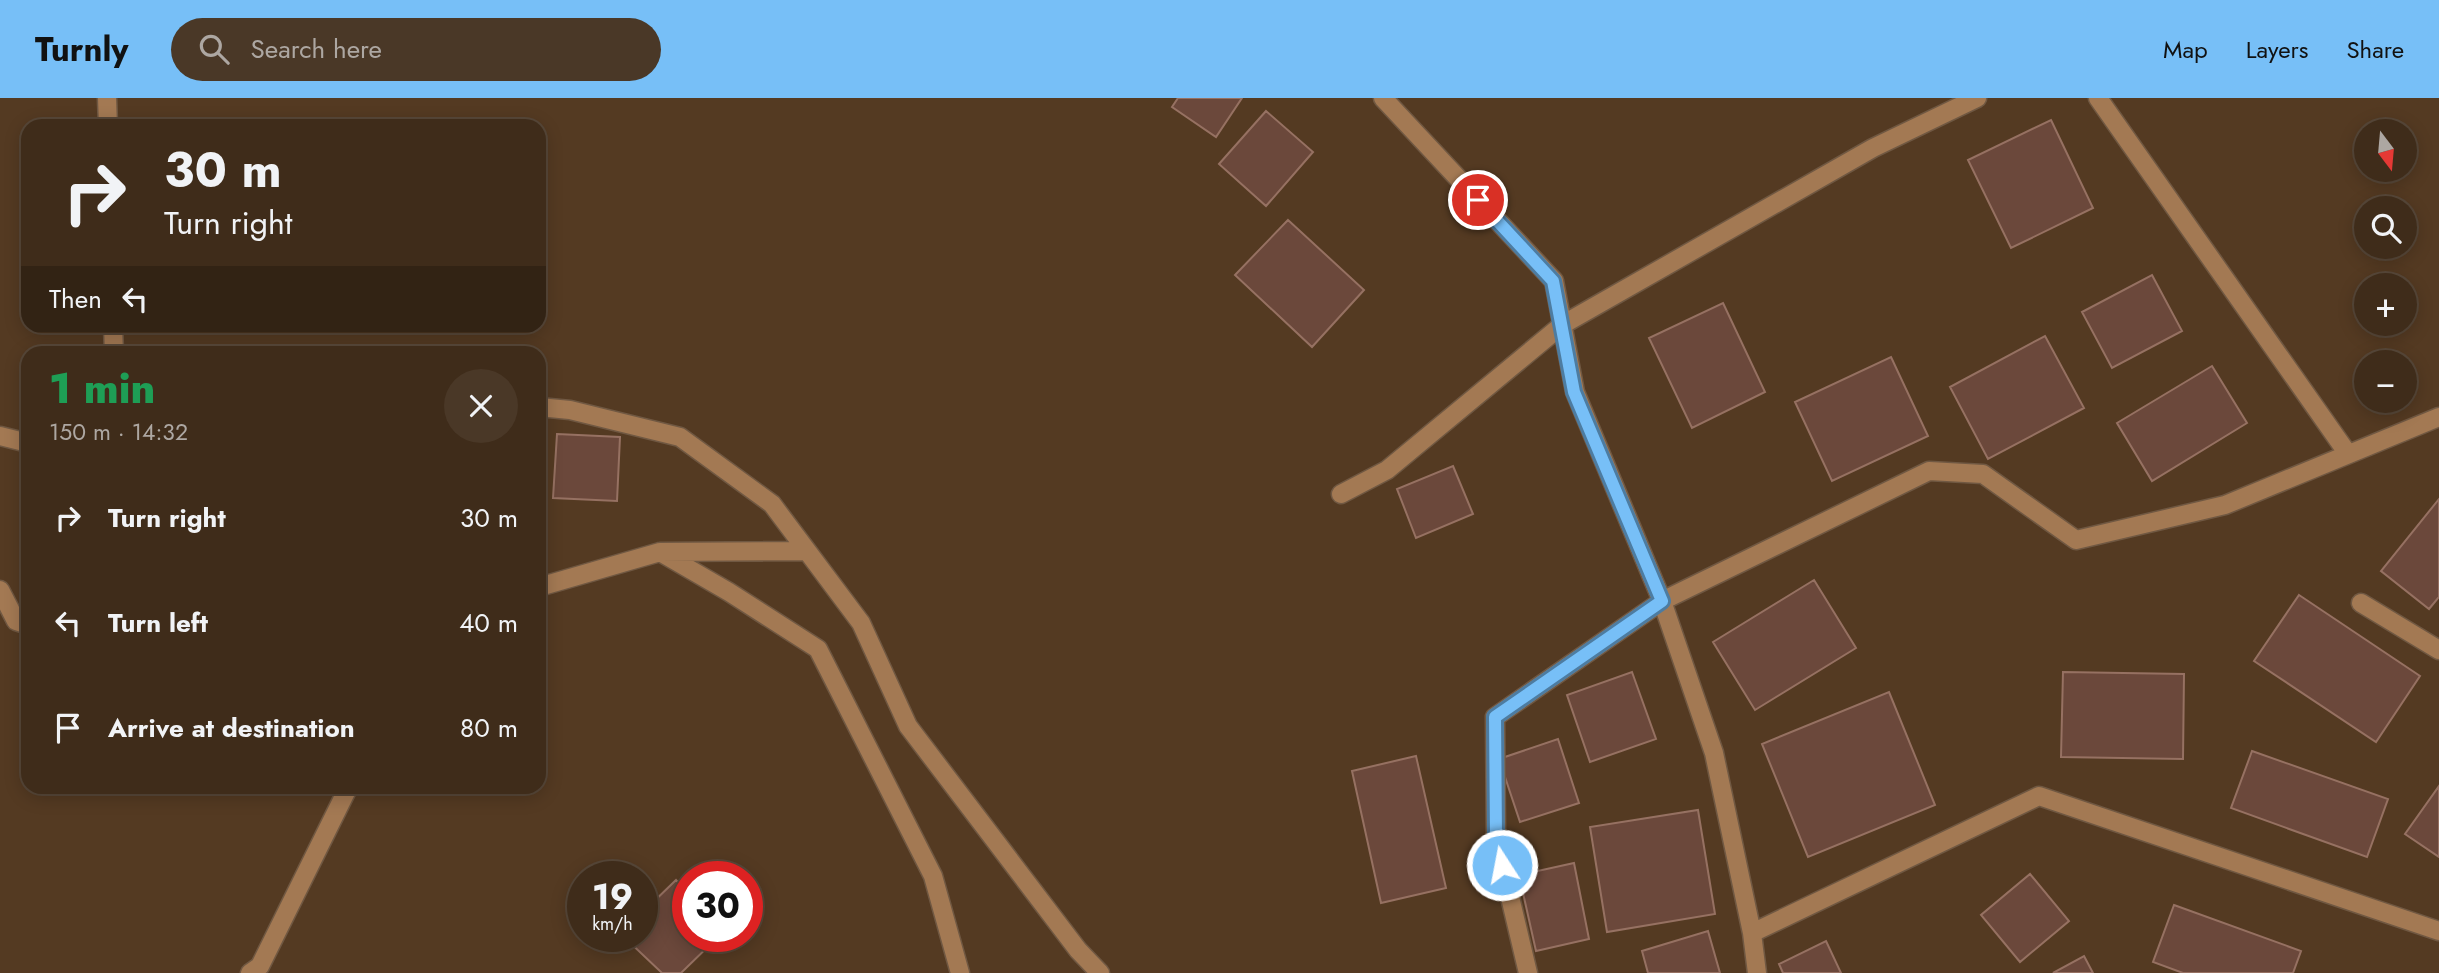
<!DOCTYPE html>
<html lang="en">
<head>
<meta charset="utf-8">
<style>
	body { margin:0; font-family:Jost,sans-serif; background:#4a3827; color:#f1f3f6; height:100vh; display:flex; flex-direction:column; font-size:26px; white-space:nowrap }
	* { box-sizing:border-box; margin:0 }
	p { font-size:23px; color:#ada7a2 }
	.icon { flex:none; width:38px; height:38px; fill:none; stroke:currentColor; stroke-width:2; stroke-linecap:round; stroke-linejoin:round }
	.map { position:relative; flex:1; overflow:hidden }
	.side { position:absolute; left:21px; top:248px; width:525px; height:448px; display:flex; flex-direction:column; background:#3f2c1a; border-radius:21px; box-shadow:0 4px 18px #0003,0 0 0 2px #584839 }
	.side>* { flex:none }
	.guide { position:absolute; left:21px; top:21px; width:525px; height:214px; border-radius:21px; box-shadow:0 4px 18px #0003,0 0 0 2px #584839; background:#3f2c1a; color:#f1f3f6; overflow:hidden }
	.needle { width:46px; rotate:164deg }
	.fabs { position:absolute; left:2354px; top:21px; display:grid; gap:14px }
	.fabs a { display:grid; place-items:center; width:63px; height:63px; border-radius:50%; background:#3f2c1a; box-shadow:0 4px 18px #0003,0 0 0 2px #584839; font-size:35px }
	.speed { position:absolute; left:567px; top:763px; display:flex; gap:14px; font-size:35px; font-weight:700; text-align:center }
	.speed>* { display:grid; place-content:center; width:91px; height:91px; border-radius:50%; background:#3f2c1a; box-shadow:0 4px 18px #0003,0 0 0 2px #584839; line-height:1 }
	.speed small { font-size:18px; font-weight:400 }
	.speed .limit { border:10px solid #d22; background:#fff; color:#111 }
	.pin { position:absolute; display:grid; place-items:center; width:60px; height:60px; color:#fff; margin:-30px; border:4px solid #fff; border-radius:50%; box-shadow:0 2px 7px #0007 }
	.me { position:absolute; width:77px; margin:-38px; rotate:349deg; stroke-linejoin:round; filter:drop-shadow(0 0 5px #0008) }
	.turn { display:flex; align-items:center; gap:24px; height:147px; padding:0 28px; font-size:32px }
	.turn .icon { width:91px; height:91px; stroke-width:2.5 }
	.turn b { display:block; font-size:49px; line-height:60px }
	.then { display:flex; align-items:center; height:66px; padding:0 28px; background:#0003; gap:14px; font-size:26px }
	.round { display:grid; place-items:center; flex:none; width:74px; height:74px; border-radius:37px; background:#4a3827 }
	.overview { display:flex; align-items:center; justify-content:space-between; height:119px; padding:0 28px }
	h1 { font-size:42px; font-weight:800; line-height:52px; color:#1e9e55 }
	ul { padding:0; list-style:none }
	li { display:flex; align-items:center; gap:21px; height:105px; padding:0 28px }
	li div { flex:1 }
	li b { display:block; font-size:26px }
	li em { font-style:normal }
	header { display:flex; align-items:center; gap:42px; box-sizing:border-box; height:98px; padding:0 35px; background:#77bff7; color:#111 }
	header strong { font-size:33px }
	nav { display:flex; gap:38px; margin-inline-start:auto; font-size:24px }
	.search { width:490px; height:63px; background:#4a3827; display:flex; align-items:center; gap:18px; box-sizing:border-box; padding:0 24px; border-radius:38px; color:#ada7a2; font-size:26px }
	.map>svg:first-child { display:block }
</style>
</head>
<body>
<header>
<strong>Turnly</strong>
<div class="search"><svg class="icon" aria-label="search" viewBox="0 0 24 24"><circle cx="10" cy="10" r="6"/><path d="M15 15l6 6"/></svg>Search here</div>
<nav><a>Map</a><a>Layers</a><a>Share</a></nav>
</header>
<div class="map">
<svg width="2439" height="875" viewBox="0 0 2439 875">
	<rect width="100%" height="100%" fill="#543a22"/>
	<path fill="#6b483b" stroke="#967162" stroke-width="2" d="M1178,0H1242L1216,39L1172,9Z
		M1266,13L1313,54L1266,108L1219,66Z
		M2051,22L2093,110L2011,150L1968,62Z
		M1288,122L1364,192L1312,249L1235,177Z
		M2152,177L2182,233L2112,270L2082,214Z
		M1723,205L1765,294L1692,330L1649,240Z
		M2045,238L2084,310L1988,361L1950,289Z
		M1891,259L1928,338L1832,383L1795,304Z
		M2212,268L2247,325L2152,383L2117,325Z
		M557,336L620,339L617,403L553,400Z
		M1453,368L1473,416L1416,440L1397,391Z
		M2439,401V499L2429,511L2381,473Z
		M1814,482L1856,550L1755,612L1713,544Z
		M2299,497L2420,578L2376,644L2254,563Z
		M1632,574L1656,641L1590,664L1567,597Z
		M2063,574L2184,576L2183,661L2061,659Z
		M1889,594L1935,707L1808,759L1762,646Z
		M1558,641L1579,705L1520,724L1499,661Z
		M2252,653L2388,701L2367,759L2231,710Z
		M1416,658L1446,790L1381,805L1352,673Z
		M2439,688V759L2405,736Z
		M1698,712L1715,816L1607,834L1590,729Z
		M1574,765L1589,841L1536,853L1519,777Z
		M2030,776L2069,823L2020,864L1981,817Z
		M676,782L688,795V838H719L681,875H662L623,838H642V815Z
		M2174,807L2301,853L2293,875H2183L2153,864Z
		M1708,833L1720,875H1648L1642,853Z
		M1826,843L1841,875H1783L1779,866Z
		M2084,858L2093,875H2053Z"/>
	<g fill="none" stroke-linecap="round" stroke-linejoin="round">
		<defs>
			<path id="minor" d="M107,0L108,28
				M1383,0L1554,183L1575,294L1662,503L1714,655L1752,835L1757,875
				M2098,0L2348,356
				M113,228L114,256
				M539,309L570,312L680,339L772,406L861,525L908,628L1078,852L1100,875
				M0,338L28,345
				M1341,396L1387,372L1562,227L1873,50L1977,0
				M660,454L729,494L818,551L933,778L960,875
				M539,489L660,454L807,453
				M0,492L16,523L28,527
				M2361,505L2439,552
				M1752,835L2039,698L2439,833
				M250,875L260,868L348,690
				M1528,875L1496,740L1495,619L1662,503L1929,373L1983,376L2076,442L2225,407L2439,319"/>
		</defs>
		<use href="#minor" stroke="#705842" stroke-width="21"/>
		<use href="#minor" stroke="#a37953" stroke-width="18"/>
	</g>
	<g fill="none" stroke-linecap="round" stroke-linejoin="round">
		<defs>
			<path id="route" d="M1478,102L1553,183L1574,294L1662,503L1495,619L1496,740L1502,767"/>
		</defs>
		<use href="#route" stroke="#4d7ca1" stroke-width="18"/>
		<use href="#route" stroke="#77bff7" stroke-width="12"/>
	</g>
</svg>
<div class="fabs">
<a><svg class="needle" viewBox="-14 -14 28 28"><path d="M0-13l5 13h-10z" fill="#e53935"/><path d="M0 13l5-13h-10z" fill="#ada7a2"/></svg></a>
<a><svg class="icon" aria-label="search" viewBox="0 0 24 24"><circle cx="10" cy="10" r="6"/><path d="M15 15l6 6"/></svg></a>
<a>+</a>
<a>−</a>
</div>
<div class="speed"><div>19<small>km/h</small></div><div class="limit">30</div></div>
<div class="pin" style="left:1478px;top:102px;background:#d93025"><svg class="icon" aria-label="arrive" viewBox="0 0 24 24"><path d="M6 21V4h12l-3 4 3 4H6"/></svg></div>
<svg class="me" style="left:1502px;top:767px" viewBox="-20 -20 40 40"><circle r="17" fill="#77bff7" stroke="#fff" stroke-width="3"/><path d="M0-11L8 9 0 5-8 9z" fill="#fff"/></svg>
<div class="guide">
<div class="turn"><svg class="icon" aria-label="right" viewBox="0 0 24 24"><path d="M7 20v-9h11M14 6l5 5-5 5"/></svg><div><b>30 m</b>Turn right</div></div>
<div class="then">Then<svg class="icon" aria-label="left" viewBox="0 0 24 24"><path d="M17 20v-9H6M10 6l-5 5 5 5"/></svg></div>
</div>
<section class="side">
<div class="overview"><div><h1>1 min</h1><p>150 m · 14:32</p></div><a class="round"><svg class="icon" aria-label="close" viewBox="0 0 24 24"><path d="M6 6l12 12M18 6L6 18"/></svg></a></div>
<ul>
<li><svg class="icon" aria-label="right" viewBox="0 0 24 24"><path d="M7 20v-9h11M14 6l5 5-5 5"/></svg><div><b>Turn right</b></div><em>30 m</em></li>
<li><svg class="icon" aria-label="left" viewBox="0 0 24 24"><path d="M17 20v-9H6M10 6l-5 5 5 5"/></svg><div><b>Turn left</b></div><em>40 m</em></li>
<li><svg class="icon" aria-label="arrive" viewBox="0 0 24 24"><path d="M6 21V4h12l-3 4 3 4H6"/></svg><div><b>Arrive at destination</b></div><em>80 m</em></li>
</ul>
</section>
</div>
</body>
</html>
